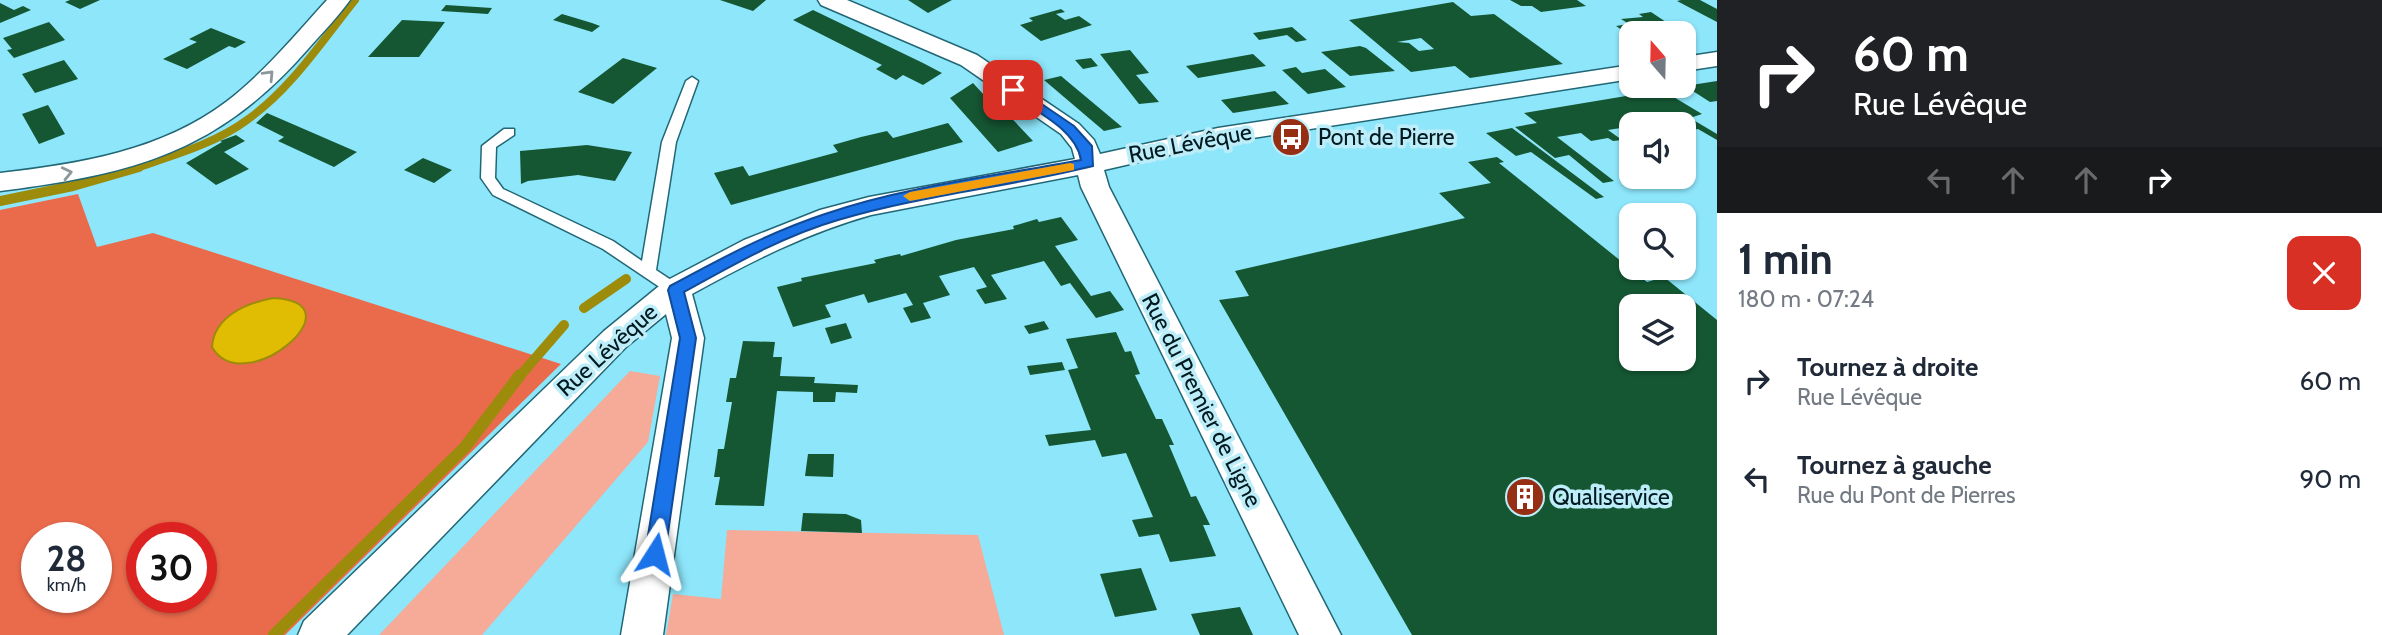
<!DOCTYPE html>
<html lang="fr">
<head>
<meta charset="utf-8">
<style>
	body { margin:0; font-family:Cabin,sans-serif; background:#f6f6f7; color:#1f2937; height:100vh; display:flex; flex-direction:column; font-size:26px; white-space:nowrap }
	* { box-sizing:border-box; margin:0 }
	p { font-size:23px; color:#747a83 }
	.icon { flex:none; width:38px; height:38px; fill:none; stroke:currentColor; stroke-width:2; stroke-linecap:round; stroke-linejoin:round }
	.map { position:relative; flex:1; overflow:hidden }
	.side { display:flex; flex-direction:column; background:#fff; width:665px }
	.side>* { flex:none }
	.banner { background:#202124; color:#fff; overflow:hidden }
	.needle { width:46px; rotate:340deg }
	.fabs { position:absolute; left:1619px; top:21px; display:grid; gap:14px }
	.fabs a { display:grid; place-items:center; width:77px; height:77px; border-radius:14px; background:#fff; box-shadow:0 2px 5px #0004; font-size:35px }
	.speed { position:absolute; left:21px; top:522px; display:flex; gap:14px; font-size:35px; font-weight:700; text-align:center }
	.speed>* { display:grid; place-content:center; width:91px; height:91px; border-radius:50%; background:#fff; box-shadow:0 2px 5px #0004; line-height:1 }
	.speed small { font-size:18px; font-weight:400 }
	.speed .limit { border:10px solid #d22; background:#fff; color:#111 }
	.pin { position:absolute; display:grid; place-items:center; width:60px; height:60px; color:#fff; margin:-30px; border-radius:14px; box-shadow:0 4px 10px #0006 }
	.me { position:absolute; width:77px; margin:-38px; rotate:9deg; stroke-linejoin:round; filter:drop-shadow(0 0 5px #0008) }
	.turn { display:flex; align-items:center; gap:24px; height:147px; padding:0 21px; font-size:32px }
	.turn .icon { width:91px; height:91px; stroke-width:2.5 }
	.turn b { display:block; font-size:49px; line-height:60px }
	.lanes { display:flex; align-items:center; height:66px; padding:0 21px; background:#0003; justify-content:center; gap:35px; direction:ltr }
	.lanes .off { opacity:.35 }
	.round { display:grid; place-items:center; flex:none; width:74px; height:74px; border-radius:14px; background:#f6f6f7 }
	.head { display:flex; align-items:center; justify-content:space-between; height:119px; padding:0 21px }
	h1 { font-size:42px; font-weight:700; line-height:52px }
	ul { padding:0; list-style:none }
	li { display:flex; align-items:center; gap:21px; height:98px; padding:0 21px }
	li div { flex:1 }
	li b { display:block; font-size:26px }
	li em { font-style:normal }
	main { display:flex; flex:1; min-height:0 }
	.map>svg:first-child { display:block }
</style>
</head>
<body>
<main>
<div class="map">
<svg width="1717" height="635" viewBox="0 0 1717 635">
	<rect width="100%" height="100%" fill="#8ee6fb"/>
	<path fill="#f5ab98" d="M630,371L660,376L648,442L482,635H379Z
		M727,530L978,535L1004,635H666L673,594L721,599Z"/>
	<path fill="#ea6b4c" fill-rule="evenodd" d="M78,194L97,247L153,233L561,364L285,635H0V210ZM37,537H96V597H37ZM142,537H201V597H142Z"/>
	<path fill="#e0bc02" stroke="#9d8b0b" stroke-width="2" d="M273,298C363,302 243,402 212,347C214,316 247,303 273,298Z"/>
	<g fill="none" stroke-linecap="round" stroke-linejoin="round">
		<path stroke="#9d8b0b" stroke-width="8" d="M133,169C171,156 215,144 247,120C291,89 322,41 355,0"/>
		<path stroke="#9d8b0b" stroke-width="10" d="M0,201L73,186L139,167
			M584,308L626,279
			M519,377L564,325"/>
		<path stroke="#9d8b0b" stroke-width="12" d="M274,635L465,447L520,375"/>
	</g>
	<path fill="#155733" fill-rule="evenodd" d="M70,0H100L80,9L65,2Z
		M720,0H766L753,11Z
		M908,0H952L928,13Z
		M1510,0H1577L1586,6L1541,12L1532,6H1521Z
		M1681,0H1700L1717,9V22L1677,1Z
		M1453,2L1471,16L1494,14L1563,64L1470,78L1455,66L1411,72L1349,20ZM1421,38L1434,49L1419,51L1409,43L1397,42Z
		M0,3L14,10L23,6L31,10L0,23Z
		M446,5L492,8L488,14L441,11Z
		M1061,9L1065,12L1056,14L1065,20L1079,16L1092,25L1041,41L1020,25L1033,21L1029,18Z
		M813,10L923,63L942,73L923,85L903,75L896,80L876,69L882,65L793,20Z
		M1651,12L1666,22H1661L1667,26L1660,27L1671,33H1631V36L1616,26L1629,24L1621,19L1643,17L1639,14Z
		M562,14L592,23L600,26L592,32L553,20Z
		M402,20L445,22L419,57H368Z
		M49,22L65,40L14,58L7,50L12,49L3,38Z
		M1292,27L1307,40L1296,42L1287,35L1259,40L1253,33Z
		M211,28L246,42L235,48L229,46L187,69L163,59L197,42L189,39Z
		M1360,46L1366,48L1395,71L1350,76L1321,52Z
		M1130,50L1149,73L1136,75L1159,102L1139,104L1100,54Z
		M1253,54L1266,66L1198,78L1186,66Z
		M623,58L657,68L613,104L578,92Z
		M1091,58L1098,66L1083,69L1075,60Z
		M64,60L78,79L35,93L22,74Z
		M1296,67L1302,73L1325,69L1346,87L1308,94L1282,70Z
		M1061,76L1122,127L1104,131L1044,80Z
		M1717,81V101L1710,102L1685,86Z
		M973,83L994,106L999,105L1033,141L998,152L950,98Z
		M1662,90L1702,114L1690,118L1717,134V140L1698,129L1684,131V124L1652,123L1608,130L1622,140L1613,141L1608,138L1591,141L1581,133L1557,137L1614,181L1603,183L1569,155L1555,158L1515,127L1537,123L1524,113Z
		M1275,91L1289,104L1233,113L1221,100Z
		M48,105L65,134L39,144L22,114Z
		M267,113L357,152L334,167L278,141L284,137L256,123Z
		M948,123L963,142L731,205L714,173L743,166L749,176L838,152L833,145L861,137L887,131L893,138Z
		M1512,128L1604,197L1596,199L1531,152L1516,156L1486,133Z
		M236,135L245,141L224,152L249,169L216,185L186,163L222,142L220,141Z
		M587,145L632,152L615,181L578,175L528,181L521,184L520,151Z
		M1497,157L1504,162L1499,163L1647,282L1664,277L1717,320V635H1412L1219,300L1249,296L1235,271L1465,218L1439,193L1491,183L1468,162ZM1631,306H1684V359H1631Z
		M423,158L452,170L434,183L404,170Z
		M1061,217L1078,240L1055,246L1091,296L1110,291L1124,310L1096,318L1070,283L1061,286L1044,261L991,275L1007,299L985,304L976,290L987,287L974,267L939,276L950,295L923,303L931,318L911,323L903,308L913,305L906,293L868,303L864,294L825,305L831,317L793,327L777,287L802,281L801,278L876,263L874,260L886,257L900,254L901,256L956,240L1014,229L1013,226L1037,219L1039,222Z
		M1044,321L1049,329L1029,334L1024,326Z
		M846,323L852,338L831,344L825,328Z
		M1116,332L1125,352L1131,351L1140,374L1135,375L1156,419H1162L1174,445H1169L1191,497L1196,496L1210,525H1203L1216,556L1170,562L1159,534L1139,537L1132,520L1153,517L1126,453L1102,457L1095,440L1049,446L1045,435L1091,430L1068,370L1078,368L1066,339Z
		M743,341L775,342L773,357H782L780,376L815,377L814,383L858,385L857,393L836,392L835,402H813V392L777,391L764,506L715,505L720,477H714L716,464L718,449H724L732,402H726L730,378H736Z
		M1062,362L1065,370L1030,375L1027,366Z
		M808,454H834L833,477L805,476Z
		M803,513L846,514L861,520L862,533L801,531Z
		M1141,568L1157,610L1115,617L1100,574Z
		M1240,607L1253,635H1200L1191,614Z"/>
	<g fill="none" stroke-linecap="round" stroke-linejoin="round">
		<defs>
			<path id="lane" d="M692,77L698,81L676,142L656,270L680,286L683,290L680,294H670L603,249L493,195L481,178L482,146L504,129H514V135L496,147L495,178L503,189L613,241L642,261L662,142L686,81Z"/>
			<path id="street" d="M327,0H350C338,17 322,33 308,49C217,153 133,174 0,191V173C79,164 161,151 226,102C264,73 295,35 327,0Z
				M818,0H847L977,55L1079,124L1094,140L1100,154L1218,128L1631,65V79L1221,143L1104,170L1109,187L1341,635H1299L1081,187L1078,175L871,215C807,233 750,262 692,294L704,338L663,635H621L672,338L666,314L626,347L347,635H298L304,621L604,331L664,282L744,240L820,210L869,197L1075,159L1072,148L1061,134L961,65L821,5Z
				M1717,52V66L1684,71V57Z"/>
		</defs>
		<use href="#lane" stroke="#216775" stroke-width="3"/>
		<use href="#street" stroke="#216775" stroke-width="3"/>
		<use href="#lane" fill="#fff" fill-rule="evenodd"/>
		<use href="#street" fill="#fff" fill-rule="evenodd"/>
	</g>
	<defs><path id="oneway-chevron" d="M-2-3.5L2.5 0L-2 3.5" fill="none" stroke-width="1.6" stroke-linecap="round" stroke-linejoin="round" transform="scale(1.75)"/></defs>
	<g stroke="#8c989b">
		<use href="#oneway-chevron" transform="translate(269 75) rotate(-47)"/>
		<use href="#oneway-chevron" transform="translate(67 173) rotate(-13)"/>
	</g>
	<path fill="#1a73e8" stroke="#114b97" stroke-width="2" d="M1009,88H1018L1074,126L1092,146L1093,166C1009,187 922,195 838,220C783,236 733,265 684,292L696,338L665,554L662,561L655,563L648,561L645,554L680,338L668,290L670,286C720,259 770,232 825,214C907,186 996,176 1081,160C1076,129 1034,110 1009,93Z"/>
	<path fill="#f59e0b" d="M1070,163L1074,164V170L910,201L903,196L910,192Z"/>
	<defs>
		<symbol id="bus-disc" viewBox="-11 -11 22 22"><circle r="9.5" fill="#962e14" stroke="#bcedf9"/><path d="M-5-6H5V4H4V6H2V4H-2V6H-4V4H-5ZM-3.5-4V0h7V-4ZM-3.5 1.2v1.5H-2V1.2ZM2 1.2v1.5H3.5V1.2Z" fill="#fff"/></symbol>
		<symbol id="building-disc" viewBox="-11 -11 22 22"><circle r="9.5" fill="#962e14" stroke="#bcedf9"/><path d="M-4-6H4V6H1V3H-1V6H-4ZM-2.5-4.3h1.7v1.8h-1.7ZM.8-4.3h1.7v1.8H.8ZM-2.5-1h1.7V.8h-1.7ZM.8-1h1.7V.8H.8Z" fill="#fff"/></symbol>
	</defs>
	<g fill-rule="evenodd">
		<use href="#bus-disc" x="1269" y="115" width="44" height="44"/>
		<use href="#building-disc" x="1503" y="475" width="44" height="44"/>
	</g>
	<g text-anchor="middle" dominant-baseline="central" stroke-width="7" stroke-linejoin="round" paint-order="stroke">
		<g font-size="23" fill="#001a20" stroke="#bcedf9" text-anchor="start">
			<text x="1318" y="137">Pont de Pierre</text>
			<text x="1552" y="497">Qualiservice</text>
		</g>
		<g font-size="23" fill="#001a20" stroke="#bcedf9">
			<text transform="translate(1190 143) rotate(-11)">Rue Lévêque</text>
			<text transform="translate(607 350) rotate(-42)">Rue Lévêque</text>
			<text transform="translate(1202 400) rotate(63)">Rue du Premier de Ligne</text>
		</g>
	</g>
</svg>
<div class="fabs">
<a><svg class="needle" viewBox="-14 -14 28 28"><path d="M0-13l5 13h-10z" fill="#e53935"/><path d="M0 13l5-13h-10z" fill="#747a83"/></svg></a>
<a><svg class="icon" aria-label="sound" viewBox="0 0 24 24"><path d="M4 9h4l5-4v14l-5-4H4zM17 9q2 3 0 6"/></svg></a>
<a><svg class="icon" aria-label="search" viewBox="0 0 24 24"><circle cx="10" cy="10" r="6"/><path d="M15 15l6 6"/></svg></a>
<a><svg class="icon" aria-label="layers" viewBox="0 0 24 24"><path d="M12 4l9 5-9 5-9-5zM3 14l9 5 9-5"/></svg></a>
</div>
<div class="speed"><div>28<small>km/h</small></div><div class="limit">30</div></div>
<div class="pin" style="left:1013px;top:90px;background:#d93025"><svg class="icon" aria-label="arrive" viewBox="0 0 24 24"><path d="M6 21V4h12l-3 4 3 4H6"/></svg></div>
<svg class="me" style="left:655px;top:554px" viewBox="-20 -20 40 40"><path d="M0-17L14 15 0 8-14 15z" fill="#1a73e8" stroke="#fff" stroke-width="4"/></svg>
</div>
<section class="side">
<div class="banner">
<div class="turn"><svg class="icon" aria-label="right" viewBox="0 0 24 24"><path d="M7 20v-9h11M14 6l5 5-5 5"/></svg><div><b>60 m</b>Rue Lévêque</div></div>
<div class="lanes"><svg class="icon off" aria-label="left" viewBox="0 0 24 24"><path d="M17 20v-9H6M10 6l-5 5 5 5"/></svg><svg class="icon off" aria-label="ahead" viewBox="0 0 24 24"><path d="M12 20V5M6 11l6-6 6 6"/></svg><svg class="icon off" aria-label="ahead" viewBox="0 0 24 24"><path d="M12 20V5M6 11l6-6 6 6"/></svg><svg class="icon" aria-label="right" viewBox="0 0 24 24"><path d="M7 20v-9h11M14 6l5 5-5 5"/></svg></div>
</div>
<div class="head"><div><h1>1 min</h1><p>180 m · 07:24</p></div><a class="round" style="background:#d93025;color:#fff"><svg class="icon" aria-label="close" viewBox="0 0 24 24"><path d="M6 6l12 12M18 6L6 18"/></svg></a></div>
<ul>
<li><svg class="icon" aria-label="right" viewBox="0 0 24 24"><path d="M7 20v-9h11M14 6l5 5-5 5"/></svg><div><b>Tournez à droite</b><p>Rue Lévêque</p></div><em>60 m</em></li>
<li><svg class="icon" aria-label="left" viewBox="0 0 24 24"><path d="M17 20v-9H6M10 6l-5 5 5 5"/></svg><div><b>Tournez à gauche</b><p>Rue du Pont de Pierres</p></div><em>90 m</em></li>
</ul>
</section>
</main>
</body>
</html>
